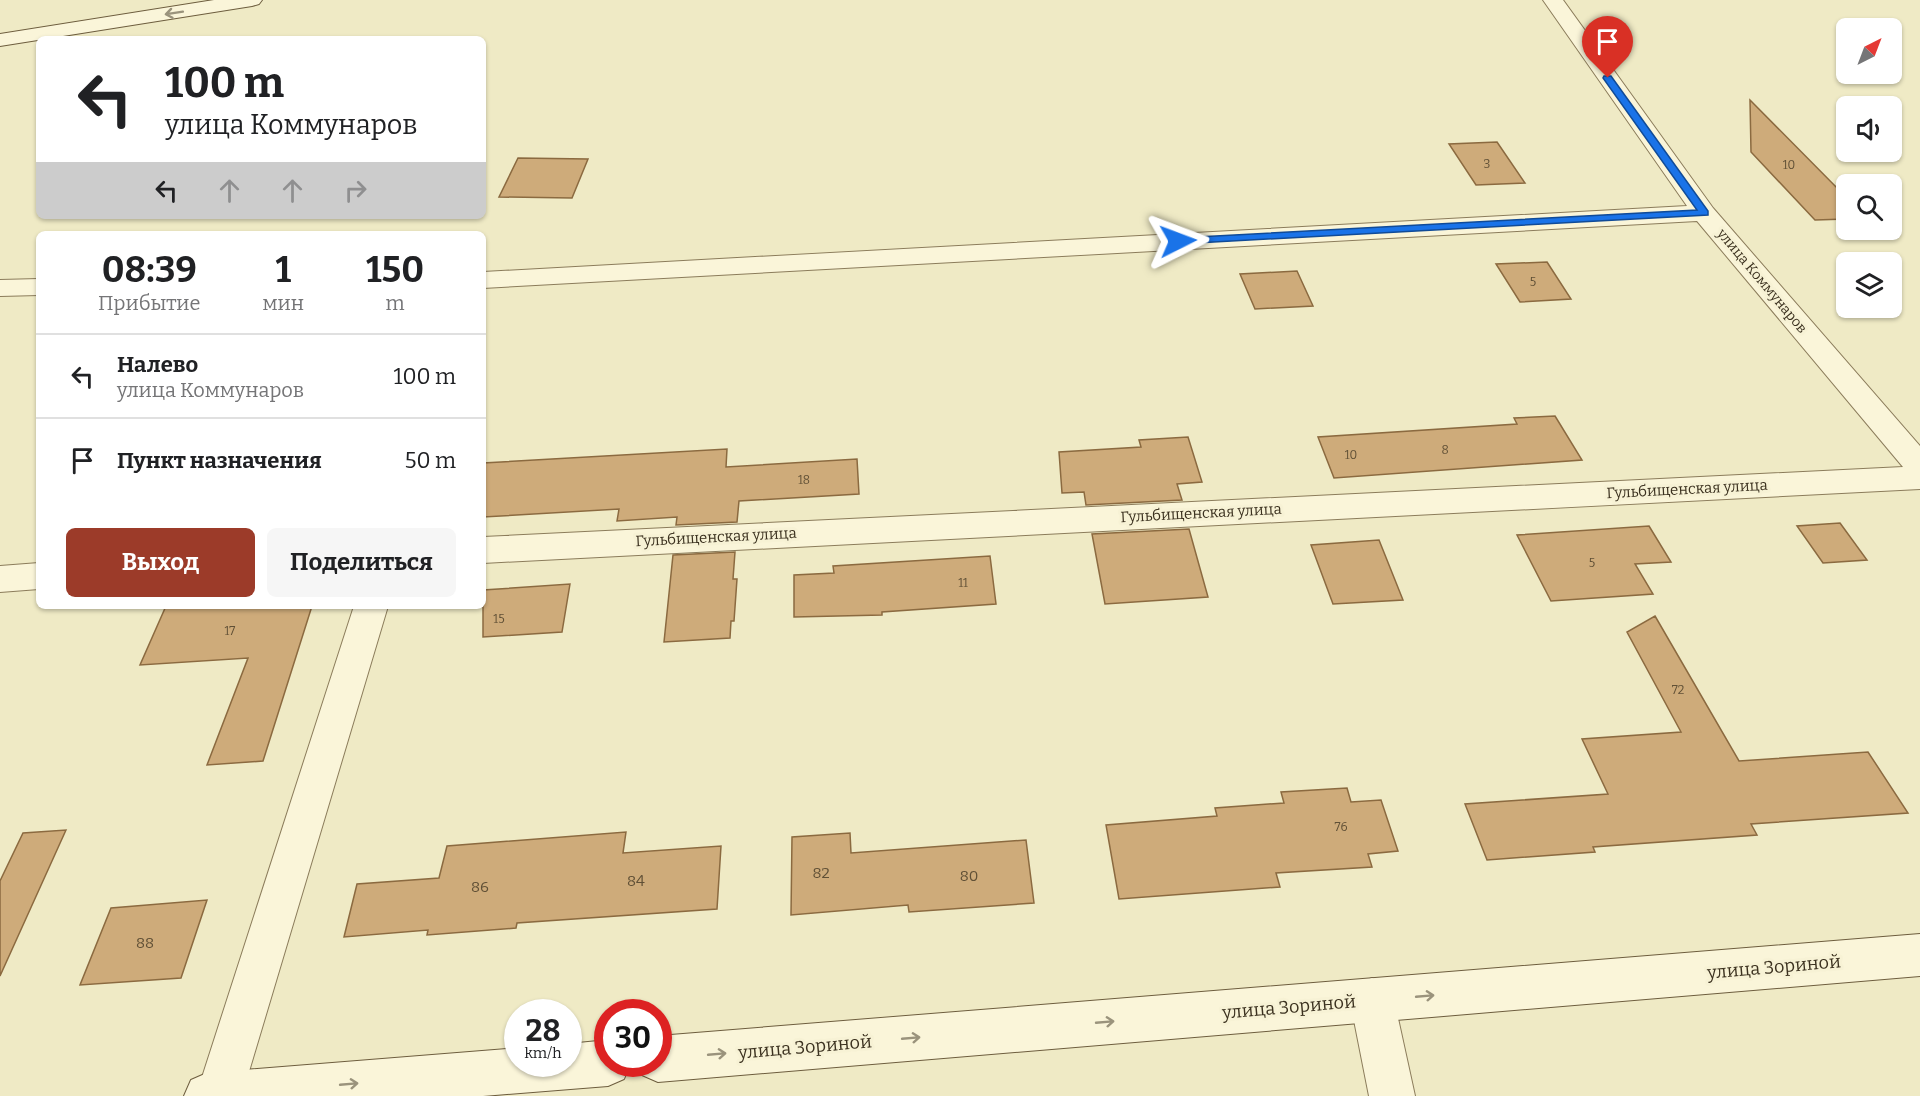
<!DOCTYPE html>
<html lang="ru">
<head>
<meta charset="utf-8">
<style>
	body { margin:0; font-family:Bitter,serif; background:#f6f6f6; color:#202124; height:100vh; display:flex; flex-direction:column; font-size:22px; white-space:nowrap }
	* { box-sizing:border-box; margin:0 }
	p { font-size:20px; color:#757577 }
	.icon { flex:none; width:33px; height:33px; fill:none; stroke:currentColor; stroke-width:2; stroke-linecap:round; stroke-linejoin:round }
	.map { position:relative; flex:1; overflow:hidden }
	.drawer { position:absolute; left:36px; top:231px; width:450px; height:378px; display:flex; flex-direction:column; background:#fff; border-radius:9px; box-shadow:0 2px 4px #0004 }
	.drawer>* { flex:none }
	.guide { position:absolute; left:36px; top:36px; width:450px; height:183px; border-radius:9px; box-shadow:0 2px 4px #0004; background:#fff; color:#202124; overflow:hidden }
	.needle { width:39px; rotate:42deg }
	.tools { position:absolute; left:1836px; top:18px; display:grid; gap:12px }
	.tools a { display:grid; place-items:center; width:66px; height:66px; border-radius:9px; background:#fff; box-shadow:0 2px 4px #0004; font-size:30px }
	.speed { position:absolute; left:504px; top:999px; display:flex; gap:12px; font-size:30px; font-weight:700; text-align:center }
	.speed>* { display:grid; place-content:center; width:78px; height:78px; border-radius:50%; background:#fff; box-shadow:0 2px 4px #0004; line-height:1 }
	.speed small { font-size:15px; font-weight:400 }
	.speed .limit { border:9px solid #d22; background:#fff; color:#111 }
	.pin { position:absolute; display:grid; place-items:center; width:51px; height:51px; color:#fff; margin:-62px -26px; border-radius:50% 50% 50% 0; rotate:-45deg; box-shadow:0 0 6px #0007 }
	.pin .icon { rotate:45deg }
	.me { position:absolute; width:66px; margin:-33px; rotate:87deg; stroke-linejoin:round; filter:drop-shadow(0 0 4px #0008) }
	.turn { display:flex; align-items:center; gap:21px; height:126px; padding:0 30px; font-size:27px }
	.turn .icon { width:78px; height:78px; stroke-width:2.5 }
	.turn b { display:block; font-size:42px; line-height:51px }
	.lanes { display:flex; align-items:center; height:57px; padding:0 30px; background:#0003; justify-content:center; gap:30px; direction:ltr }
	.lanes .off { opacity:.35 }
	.eta { display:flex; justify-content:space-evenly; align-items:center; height:102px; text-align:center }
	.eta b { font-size:36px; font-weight:700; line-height:42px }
	.action { display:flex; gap:12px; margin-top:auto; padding:12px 30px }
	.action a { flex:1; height:69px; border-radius:9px; background:#9c3b29; color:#fff; font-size:24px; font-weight:700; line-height:69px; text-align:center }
	.action a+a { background:#f6f6f6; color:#202124 }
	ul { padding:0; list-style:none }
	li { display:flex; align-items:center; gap:18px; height:84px; padding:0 30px; border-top:2px solid #e0e0e0 }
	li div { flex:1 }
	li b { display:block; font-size:22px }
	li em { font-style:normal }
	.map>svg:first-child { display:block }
</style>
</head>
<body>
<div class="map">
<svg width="1920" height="1096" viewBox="0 0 1920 1096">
	<rect width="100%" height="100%" fill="#efeac5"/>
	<path fill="#ceab7a" stroke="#8b6a40" stroke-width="1.5" d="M1750,100L1846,197V219L1815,220L1751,152Z
		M1497,142L1525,183L1476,185L1449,144Z
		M518,158L588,159L572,198L499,197Z
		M1547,262L1571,299L1520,302L1496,264Z
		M1297,271L1313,306L1255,309L1240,274Z
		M1555,416L1582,460L1334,478L1318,437L1517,424L1514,418Z
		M1188,437L1202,482L1177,484L1182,500L1086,505L1084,492L1062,493L1059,452L1141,447L1139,440Z
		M727,449L726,467L857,459L859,494L739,501L737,522L676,525L677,517L617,521L619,509L483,517V463Z
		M1840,523L1867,560L1823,563L1797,526Z
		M1649,526L1671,562L1635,564L1653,594L1551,601L1517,535Z
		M1189,529L1208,597L1105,604L1092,534Z
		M1379,540L1403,600L1333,604L1311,545Z
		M735,552L733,579H737L734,621H731L730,638L664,642L673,555Z
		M990,556L996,604L882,612V615L794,617V575L834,573L833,566Z
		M570,584L562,632L483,637V590Z
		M166,606H312L263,761L207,765L248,658L140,665Z
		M1655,616L1739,761L1868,752L1908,813L1751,824L1757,835L1593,847L1595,852L1487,860L1465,804L1608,794L1582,739L1681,732L1627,632Z
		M1347,788L1351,802L1381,800L1398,851L1368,854L1372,867L1276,873L1280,887L1119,899L1106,825L1217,816L1215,808L1284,803L1281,792Z
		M66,830L0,976V881L23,833Z
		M626,832L623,853L721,846L717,909L517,923L516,928L427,935L428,930L344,937L357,884L439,878L447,846Z
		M850,833L851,853L1026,840L1034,903L909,912L908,905L791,915L792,837Z
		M207,900L181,978L80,985L111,908Z"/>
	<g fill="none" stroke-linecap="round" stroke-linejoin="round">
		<defs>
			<path id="minor" d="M1543,0H1563L1713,208L1920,446V489L483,563V537L1903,467L1697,221L483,288V272L1687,206Z
				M39,279V295L0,296V280Z
				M39,563V589L0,592V566Z
				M354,606H388L242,1095L196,1096Z
				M1372,978L1387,985L1394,1000L1415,1096H1369L1350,1000L1357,985Z"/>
			<path id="secondary" d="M214,0H262L259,4L252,6L0,46V34Z
				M1920,934V976L658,1082L642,1075L637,1064H658V1036Z
				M608,1040V1064H630L624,1079L608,1086L483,1096H184L191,1080L207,1073L518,1048V1064H568V1044Z"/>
		</defs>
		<use href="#minor" stroke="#8b7c5b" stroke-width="2"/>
		<use href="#secondary" stroke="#6d5d3e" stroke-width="2"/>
		<use href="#minor" fill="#faf5d9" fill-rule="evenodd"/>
		<use href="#secondary" fill="#faf5d9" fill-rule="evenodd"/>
	</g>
	<defs><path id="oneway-shaft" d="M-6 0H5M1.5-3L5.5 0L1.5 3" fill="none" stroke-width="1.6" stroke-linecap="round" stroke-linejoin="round" transform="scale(1.5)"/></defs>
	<g stroke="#9a937c">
		<use href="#oneway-shaft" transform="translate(174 13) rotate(171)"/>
		<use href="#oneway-shaft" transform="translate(1425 996) rotate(-5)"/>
		<use href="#oneway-shaft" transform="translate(1105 1022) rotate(-5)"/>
		<use href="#oneway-shaft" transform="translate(911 1038) rotate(-5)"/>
		<use href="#oneway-shaft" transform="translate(717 1054) rotate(-5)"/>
		<use href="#oneway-shaft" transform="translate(349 1084) rotate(-5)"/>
	</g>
	<path fill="#1a73e8" stroke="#114b97" stroke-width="1.5" d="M1604,76H1611L1708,211V215L1178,244L1173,241L1178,238L1697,210L1603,78Z"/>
	<g text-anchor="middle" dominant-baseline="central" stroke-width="6" stroke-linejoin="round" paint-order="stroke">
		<g font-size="12" fill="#605036">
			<text x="1487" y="164">3</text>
			<text x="1789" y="165">10</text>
			<text x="1533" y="282">5</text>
			<text x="1445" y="450">8</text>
			<text x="1351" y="455">10</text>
			<text x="804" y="480">18</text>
			<text x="1592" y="563">5</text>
			<text x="963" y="583">11</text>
			<text x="499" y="619">15</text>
			<text x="230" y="631">17</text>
			<text x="1678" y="690">72</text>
			<text x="1341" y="827">76</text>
		</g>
		<g font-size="14" fill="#3b311f" stroke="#f7f2d5">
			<text transform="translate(1762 281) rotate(50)">улица Коммунаров</text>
		</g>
		<g font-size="15" fill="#3b311f" stroke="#f7f2d5">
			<text transform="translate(1687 489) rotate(-3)">Гульбищенская улица</text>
			<text transform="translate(1201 513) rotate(-3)">Гульбищенская улица</text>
			<text transform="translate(716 537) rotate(-3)">Гульбищенская улица</text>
		</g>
		<g font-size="15" fill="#605036">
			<text x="821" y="873">82</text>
			<text x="969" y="876">80</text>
			<text x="636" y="881">84</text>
			<text x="480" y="887">86</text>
			<text x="145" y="943">88</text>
		</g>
		<g font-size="18" fill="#3b311f" stroke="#f7f2d5">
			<text transform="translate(1774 967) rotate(-5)">улица Зориной</text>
			<text transform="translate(1289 1007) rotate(-5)">улица Зориной</text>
			<text transform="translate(805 1047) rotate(-5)">улица Зориной</text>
		</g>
	</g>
</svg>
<div class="tools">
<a><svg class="needle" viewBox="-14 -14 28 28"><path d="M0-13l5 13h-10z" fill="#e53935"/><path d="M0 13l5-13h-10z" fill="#757577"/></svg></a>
<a><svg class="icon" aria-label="sound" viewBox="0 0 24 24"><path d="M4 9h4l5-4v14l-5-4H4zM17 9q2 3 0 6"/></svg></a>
<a><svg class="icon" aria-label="search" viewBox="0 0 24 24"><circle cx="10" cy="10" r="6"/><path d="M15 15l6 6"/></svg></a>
<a><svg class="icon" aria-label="layers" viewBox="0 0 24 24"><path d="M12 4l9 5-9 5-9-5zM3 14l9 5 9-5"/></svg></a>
</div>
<div class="speed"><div>28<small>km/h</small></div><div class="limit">30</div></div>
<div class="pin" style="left:1608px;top:78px;background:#d93025"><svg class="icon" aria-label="arrive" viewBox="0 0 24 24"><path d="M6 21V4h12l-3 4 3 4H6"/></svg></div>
<svg class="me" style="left:1178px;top:241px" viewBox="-20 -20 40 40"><path d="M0-17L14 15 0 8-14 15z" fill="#1a73e8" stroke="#fff" stroke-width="4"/></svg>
<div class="guide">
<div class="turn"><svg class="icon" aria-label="left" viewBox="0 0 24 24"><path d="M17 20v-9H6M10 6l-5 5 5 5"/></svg><div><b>100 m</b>улица Коммунаров</div></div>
<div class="lanes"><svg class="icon" aria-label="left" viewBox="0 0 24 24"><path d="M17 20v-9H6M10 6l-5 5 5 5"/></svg><svg class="icon off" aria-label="ahead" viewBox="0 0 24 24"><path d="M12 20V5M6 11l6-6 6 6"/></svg><svg class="icon off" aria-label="ahead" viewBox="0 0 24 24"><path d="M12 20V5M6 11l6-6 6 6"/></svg><svg class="icon off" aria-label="right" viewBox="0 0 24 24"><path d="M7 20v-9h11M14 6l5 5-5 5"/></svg></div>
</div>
<section class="drawer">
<div class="eta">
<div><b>08:39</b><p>Прибытие</p></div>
<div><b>1</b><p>мин</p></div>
<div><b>150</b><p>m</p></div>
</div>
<ul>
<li><svg class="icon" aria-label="left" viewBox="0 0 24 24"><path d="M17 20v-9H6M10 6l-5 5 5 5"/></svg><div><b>Налево</b><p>улица Коммунаров</p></div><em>100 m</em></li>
<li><svg class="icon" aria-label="arrive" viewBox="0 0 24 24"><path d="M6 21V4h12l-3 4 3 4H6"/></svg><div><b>Пункт назначения</b></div><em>50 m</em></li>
</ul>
<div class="action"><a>Выход</a><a>Поделиться</a></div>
</section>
</div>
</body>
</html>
